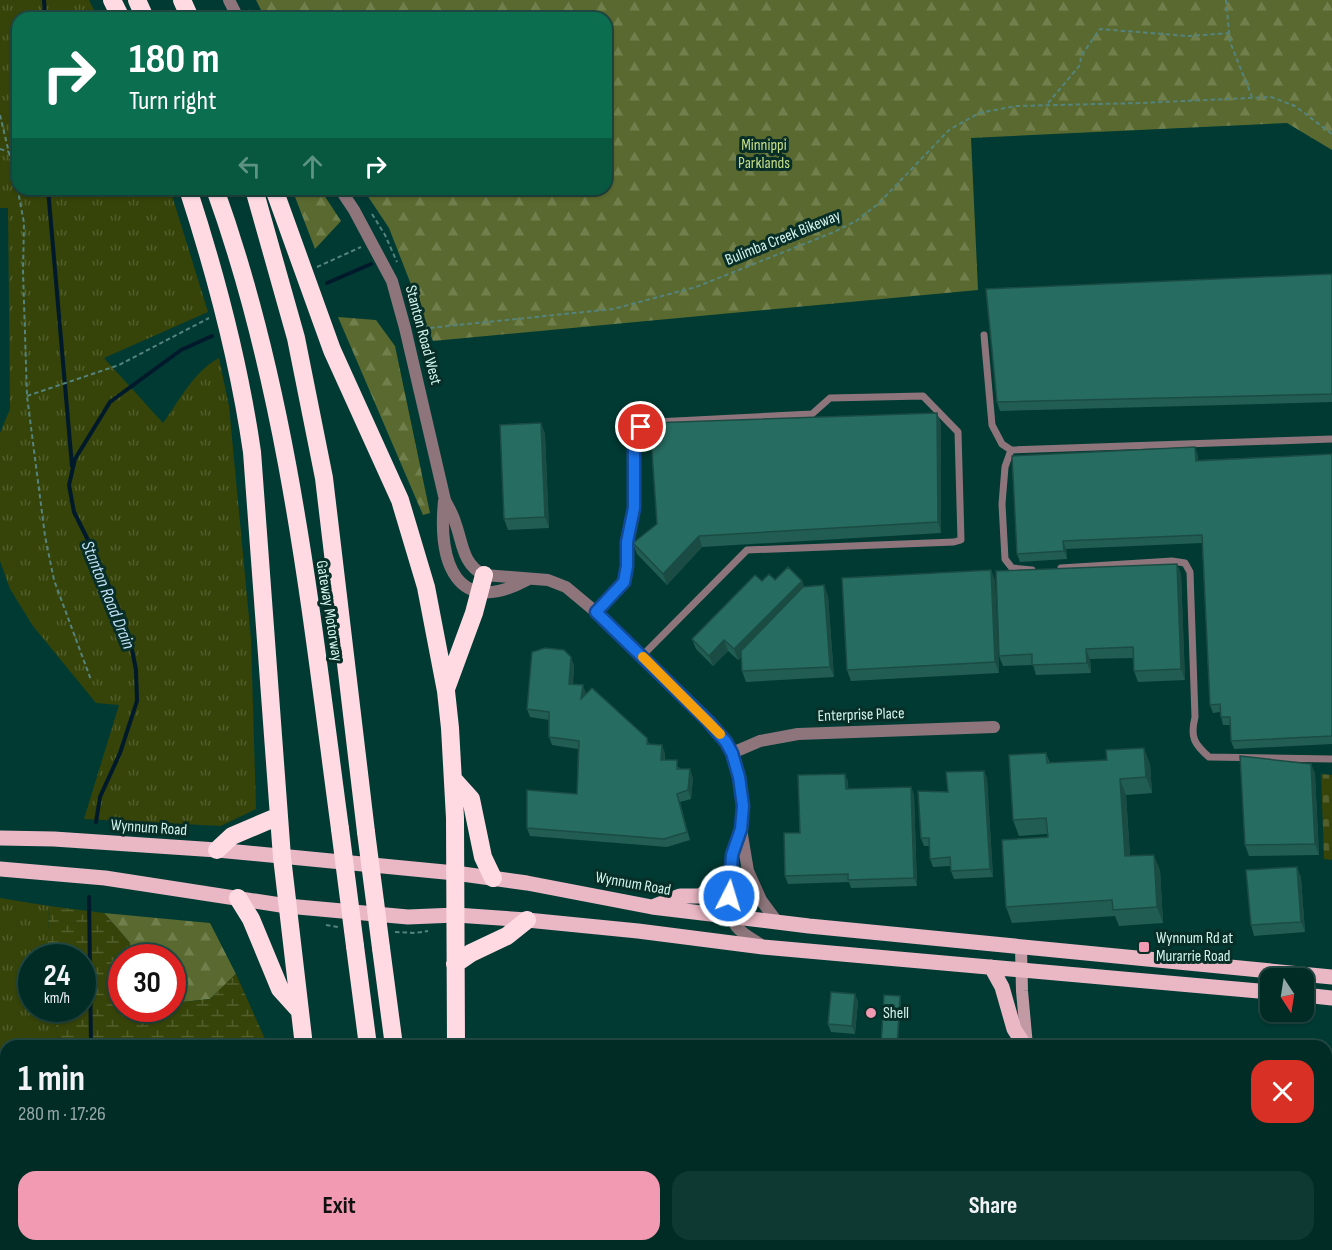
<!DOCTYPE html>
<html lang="en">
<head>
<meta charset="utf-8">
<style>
	body { margin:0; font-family:"Sofia Sans Condensed",sans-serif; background:#0e3832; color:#f1f3f6; height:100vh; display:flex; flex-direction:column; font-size:22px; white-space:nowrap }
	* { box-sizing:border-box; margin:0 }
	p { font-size:20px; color:#95a7a7 }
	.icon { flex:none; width:33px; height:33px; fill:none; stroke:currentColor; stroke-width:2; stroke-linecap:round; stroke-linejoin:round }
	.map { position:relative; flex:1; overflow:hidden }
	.details { position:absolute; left:0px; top:1040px; width:1332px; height:212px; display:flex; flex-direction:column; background:#002c26; border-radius:18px 18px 0 0; box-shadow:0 2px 4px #0004,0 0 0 2px #224843 }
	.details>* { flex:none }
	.banner { position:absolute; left:12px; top:12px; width:600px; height:183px; border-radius:18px; box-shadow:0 2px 4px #0004,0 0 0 2px #224843; background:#0b6e4f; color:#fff; overflow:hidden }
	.needle { width:39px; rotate:168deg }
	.tools { position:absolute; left:1260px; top:968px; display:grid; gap:12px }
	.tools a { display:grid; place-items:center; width:54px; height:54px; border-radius:12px; background:#002c26; box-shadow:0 2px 4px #0004,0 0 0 2px #224843; font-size:30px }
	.speed { position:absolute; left:18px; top:944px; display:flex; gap:12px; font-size:30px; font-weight:700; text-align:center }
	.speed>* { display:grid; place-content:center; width:78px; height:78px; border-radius:50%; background:#002c26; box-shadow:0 2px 4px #0004,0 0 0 2px #224843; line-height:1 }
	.speed small { font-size:15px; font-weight:400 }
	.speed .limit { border:9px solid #d22; background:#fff; color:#111 }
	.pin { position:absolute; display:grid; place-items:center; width:51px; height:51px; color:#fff; margin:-26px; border:3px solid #fff; border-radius:50%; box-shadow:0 2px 6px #0007 }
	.me { position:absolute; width:66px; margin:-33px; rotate:5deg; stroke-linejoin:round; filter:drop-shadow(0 0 4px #0008) }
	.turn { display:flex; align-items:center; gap:21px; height:126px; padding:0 18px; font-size:27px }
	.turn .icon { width:78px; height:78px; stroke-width:2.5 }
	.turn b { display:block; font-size:42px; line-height:51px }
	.lanes { display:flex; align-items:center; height:57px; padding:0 18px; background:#0003; justify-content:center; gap:30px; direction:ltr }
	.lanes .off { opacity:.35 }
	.round { display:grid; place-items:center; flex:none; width:63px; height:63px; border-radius:18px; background:#0e3832 }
	.overview { display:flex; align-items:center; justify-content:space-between; height:102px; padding:0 18px }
	h1 { font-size:36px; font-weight:700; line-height:45px }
	.action { display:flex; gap:12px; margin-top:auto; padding:12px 18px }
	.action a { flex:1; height:69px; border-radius:18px; background:#f19ab2; color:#111; font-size:24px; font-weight:700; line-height:69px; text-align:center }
	.action a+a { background:#0e3832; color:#f1f3f6 }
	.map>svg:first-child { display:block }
</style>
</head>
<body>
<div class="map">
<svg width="1332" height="1250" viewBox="0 0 1332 1250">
	<defs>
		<pattern id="grass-tufts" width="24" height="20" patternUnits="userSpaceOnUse" patternTransform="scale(1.5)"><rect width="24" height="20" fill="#364309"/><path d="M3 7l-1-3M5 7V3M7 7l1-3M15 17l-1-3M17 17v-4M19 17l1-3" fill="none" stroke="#525f2d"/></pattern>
		<pattern id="forest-firs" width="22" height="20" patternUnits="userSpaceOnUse" patternTransform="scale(1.5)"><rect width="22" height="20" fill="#5a692f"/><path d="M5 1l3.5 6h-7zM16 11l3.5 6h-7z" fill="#717f4d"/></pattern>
		<pattern id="wetland-marsh" width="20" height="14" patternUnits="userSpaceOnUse" patternTransform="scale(1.5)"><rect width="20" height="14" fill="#364309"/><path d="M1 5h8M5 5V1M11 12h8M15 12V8" fill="none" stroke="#525f2d"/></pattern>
		<pattern id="cemetery-stones" width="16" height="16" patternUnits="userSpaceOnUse" patternTransform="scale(1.5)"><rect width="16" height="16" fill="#364309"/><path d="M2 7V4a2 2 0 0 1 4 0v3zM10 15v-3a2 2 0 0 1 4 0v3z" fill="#525f2d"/></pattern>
	</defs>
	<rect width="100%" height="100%" fill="#003a33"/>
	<path fill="url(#grass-tufts)" d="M0,0H89L98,18H18V189H170L208,312L104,358L163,423C180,400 193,372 219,358L229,406L251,639L256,809L221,826L84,819L119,705L96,703L33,626L10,589L0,561V433L10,409L8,208H0Z
		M0,898L49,906L47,957H32V1008H52L60,1045L6,1046V1159H0Z
		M1049,1245H1140V1250H1049Z"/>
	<path fill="url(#forest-firs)" d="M256,0H1332V150L1287,123L971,138L978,290L433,341L389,228L363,189H606V18H265Z
		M292,189H320L341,221L315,249Z
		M338,317L376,320L395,346L430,513L423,515Z
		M104,913L210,923L236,974L210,999L173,1003L172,957H130V943Z
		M0,1159H6V1245H31V1250H0Z"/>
	<path fill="url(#wetland-marsh)" d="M49,906L104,913L130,943V957H122V1008H172L173,1003L210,999L236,974L265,1039L263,1045H60L52,1008H82V957H47Z
		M31,1245H254L255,1250H31Z"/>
	<path fill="url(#cemetery-stones)" d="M1321,774L1332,775V860L1324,859Z"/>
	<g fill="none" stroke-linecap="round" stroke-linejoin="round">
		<path stroke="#001a2c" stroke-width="4" d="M44,0L45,18
			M48,189L72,466
			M327,283L371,264
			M96,822L100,797L120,753L137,701L136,670L130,639L118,608L100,564L74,512L69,485L75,459L110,402L181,350L212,336
			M89,897L91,1046
			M150,1245L152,1250"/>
		<path stroke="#54847d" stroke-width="2" stroke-dasharray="4.5 3" stroke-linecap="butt" d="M1226,0L1230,42L1252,97
			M249,10L253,18
			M1048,103L1080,65L1081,56L1100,29L1188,36L1231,33
			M0,115L18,191L24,223L23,272L27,396L45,536L54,580L91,680
			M0,149L9,152
			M372,214L385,235L397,262
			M317,267L361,247
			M417,321L429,328L613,309L696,287L834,232L856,221L878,204L949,130L979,113L1016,106L1141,103L1271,97L1295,106L1332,134
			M27,396L119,365L209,318
			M326,925L338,927
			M395,932L415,933L428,931
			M1116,1250L1117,1245"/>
		<path stroke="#8d757b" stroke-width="7" d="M984,335L992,425L1002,444L1011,450L1332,439
			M1011,450L1005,467L1002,504L1005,559L1012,568L1032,570
			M1061,568L1172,561L1185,563L1190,572L1195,717C1190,737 1194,744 1209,757L1332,759
			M596,612L624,582L627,566V542L634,508V440L641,427L656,422L812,414L830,398L923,396L958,432L961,540L954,542L747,550L642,656"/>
		<path stroke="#8d757b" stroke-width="12" d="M229,0L238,18
			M340,189L354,210L392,281L405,328L445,500C448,507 453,514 455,522C463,543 462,564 484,575L548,580L566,587L596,612L718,732L732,753L739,777L743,806L741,829L748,871L761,900L778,923
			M444,501C438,562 456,618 527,580
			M732,753L760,741L798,734L994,727
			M741,830C732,855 720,903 736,926C743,935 754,940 763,946
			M1326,1228H1332"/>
		<path stroke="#c29aa4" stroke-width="12" d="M1021,947L1022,991L1027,1046
			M1037,1245V1250"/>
		<path stroke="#eab7c4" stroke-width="15" d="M0,838L54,839L217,850L455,873L527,883L652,907L809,926L1332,977
			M0,869L105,878L287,906L408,917L456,915L527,920L638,931L763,947L1270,992
			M655,906L680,896H700L730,874
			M991,967L1002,987L1014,1029L1025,1046
			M1304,995L1332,998"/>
		<path stroke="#ffdae3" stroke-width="18" d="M112,0L121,18
			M137,0L145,18
			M182,0L190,18
			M188,189C216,275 239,362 252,452L282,857L304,1046
			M215,189C289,394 311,614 340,829
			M254,189L296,338L324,478L366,832
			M274,189L332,350L400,500L426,587L446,691L450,728L455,818L456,1046
			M446,689L474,613L484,575
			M453,779L471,799L483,857L493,878
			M217,850L232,836L279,816
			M238,898L251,919L280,989L299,1010
			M355,946L368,1046
			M381,948L394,1046
			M455,964L471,953L507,936L527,920
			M344,1245L345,1250
			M392,1245V1250
			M422,1245L423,1250
			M464,1245V1250"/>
		<path stroke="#ffdae3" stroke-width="18" d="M340,829L355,946
			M366,832L381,948"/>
	</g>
	<path fill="#215d53" d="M1332,274V402L1000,411L997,402Z
		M937,413L941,424V533L702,547L667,585L637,554L633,543Z
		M541,423L545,434L549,528L508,530L504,519Z
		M1332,454V744L1234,749L1231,741L1230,725H1223L1221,717L1220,712L1213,713L1210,705L1202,543L1066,549L1067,559L1020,562L1017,554L1198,455V460Z
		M1177,564L1181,574L1185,680L1138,682L1134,671L1133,658L1090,659L1091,673L1036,675L1033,665L1003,666L999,656Z
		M991,570L995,581L999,673L851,681L847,670Z
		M775,580L802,581L804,587L828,596L834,677L746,682L742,671L741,657L738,660L728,651L713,666L696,649L692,639L762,581Z
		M574,665L573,684L583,685L585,695L647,738L649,744L665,753V760L680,768V769L693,778L691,799L680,802L690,840L667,847L530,836L527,828L577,794L578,749L552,745L549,737V720L530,717L527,709Z
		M1046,753L1050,763L1150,764L1152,793L1126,795L1130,856L1160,870L1163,923L1119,926L1115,916L1012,923L1006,907L1048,837L1047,834L1019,836L1013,820Z
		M1311,764L1315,774L1319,855L1249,856L1245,845Z
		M984,771L987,779L993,877L954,879L951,871L950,866L933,867L930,859V846H924L921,838L948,792Z
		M845,774L848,782V789L911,787L914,795L917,886L851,888L849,882L788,884L785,876L800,833Z
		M1297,867L1301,878L1305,932L1254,936L1251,925Z
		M855,994L858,1002L855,1034L831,1032L828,1024Z"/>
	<path fill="#1b4c44" d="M937,413L941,424V533L938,522Z
		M541,423L545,434L549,528L545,517Z
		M1195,447L1198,455L1199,469L1196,461Z
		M699,536L702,547L667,585L663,574Z
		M1063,541L1066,549L1067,559L1064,551Z
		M1177,564L1181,574L1185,680L1181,669Z
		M991,570L995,581L999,673L995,662Z
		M802,581L806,592L738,660L734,649Z
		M824,585L828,596L834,677L830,667Z
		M724,640L728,651L713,666L709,656Z
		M1086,649L1090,659L1091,673L1087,663Z
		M571,657L574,665L572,692L569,684Z
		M583,685L586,693L584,707L581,699Z
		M662,745L665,753L664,768L661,760Z
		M1144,748L1150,764L1152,793L1146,777Z
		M1311,764L1315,774L1319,855L1315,844Z
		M690,769L693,778L691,799L688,790Z
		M984,771L987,779L993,877L990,869Z
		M845,774L848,782L849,797L846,789Z
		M1120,779L1126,795L1131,872L1125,856Z
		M911,787L914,795L917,886L914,878Z
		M677,794L680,802L690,840L687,832Z
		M1154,855L1160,870L1163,923L1157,907Z
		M1297,867L1301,878L1305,932L1301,922Z
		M855,994L858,1002L855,1034L852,1026Z
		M900,996L901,999L898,1046H897Z"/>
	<path fill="#266c61" stroke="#1b4c44" stroke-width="1.5" d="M1332,274V394L997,402L986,289Z
		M937,413L938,522L699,536L663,574L633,543L657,524L650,423Z
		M541,423L545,517L504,519L500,425Z
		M1195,447L1196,461L1332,454V736L1231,741L1230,717H1221L1220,704L1210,705L1202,535L1063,541L1064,551L1017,554L1012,456Z
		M1177,564L1181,669L1134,671L1133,647L1086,649L1087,663L1032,665V654L999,656L996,571Z
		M788,567L802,581L734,649L724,640L709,656L692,639L755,575L762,581L769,574L775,580Z
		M991,570L995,662L847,670L842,578Z
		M824,585L830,667L742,671L741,651L803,587Z
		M545,648L564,650L571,657L569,684L583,685L581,699L592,688L647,738V744L662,745L661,760H677V769H690L688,790L677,794L687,832L664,839L527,828V790L577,794L579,741L549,737V712L527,709L532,652Z
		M1144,748L1146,777L1120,779L1125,856L1154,855L1157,907L1113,910L1112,900L1006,907L1002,840L1048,837L1046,818L1013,820L1009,755L1046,753L1047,763L1107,760L1106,750Z
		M1240,756L1311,764L1315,844L1245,845Z
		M984,771L990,869L951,871L950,857L930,859L929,838H921L918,791L948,792L946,772Z
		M845,774L846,789L911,787L914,878L848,880V874L785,876L784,833H800L798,775Z
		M1297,867L1301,922L1251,925L1246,870Z
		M831,992L855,994L852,1026L828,1024Z
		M884,995L900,996L897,1046H881Z"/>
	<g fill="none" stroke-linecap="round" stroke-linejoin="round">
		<defs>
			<path id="route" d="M641,427L634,440V508L627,542V566L624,582L596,612L708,721L726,742L732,753L739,777L743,806L741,829L732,855L729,896"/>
		</defs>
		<use href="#route" stroke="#114b97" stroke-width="15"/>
		<use href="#route" stroke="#1a73e8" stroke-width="10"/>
		<path stroke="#f59e0b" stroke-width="10" d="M643,657L720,734"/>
	</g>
	<g fill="#f19ab2" stroke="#082e28" stroke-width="2">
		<rect x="1138" y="941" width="12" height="12" rx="3"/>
		<circle cx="871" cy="1013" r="6"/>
	</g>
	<g text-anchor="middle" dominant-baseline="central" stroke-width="6" stroke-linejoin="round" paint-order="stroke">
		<g font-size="16" fill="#c7df89" stroke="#082e28">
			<text x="764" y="145">Minnippi<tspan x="764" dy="18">Parklands</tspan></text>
		</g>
		<g font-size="16" fill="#d3f4ed" stroke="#082e28">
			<text transform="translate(783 238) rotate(-22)">Bulimba Creek Bikeway</text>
			<text transform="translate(423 335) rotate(75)">Stanton Road West</text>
			<text transform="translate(329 611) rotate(81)">Gateway Motorway</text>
			<text transform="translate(861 715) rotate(-2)">Enterprise Place</text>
			<text transform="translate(149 828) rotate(4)">Wynnum Road</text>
			<text transform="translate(633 884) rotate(10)">Wynnum Road</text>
		</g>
		<g font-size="16" fill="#d3f4ed" stroke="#082e28" text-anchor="start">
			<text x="1156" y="938">Wynnum Rd at<tspan x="1156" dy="18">Murarrie Road</tspan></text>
			<text x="883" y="1013">Shell</text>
		</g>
		<g font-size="18" font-style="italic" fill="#c2e0f8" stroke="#082e28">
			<text transform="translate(108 595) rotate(68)">Stanton Road Drain</text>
		</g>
	</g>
</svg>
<div class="tools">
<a><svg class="needle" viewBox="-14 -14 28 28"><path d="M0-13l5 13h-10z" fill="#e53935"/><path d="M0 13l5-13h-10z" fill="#95a7a7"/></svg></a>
</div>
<div class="speed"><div>24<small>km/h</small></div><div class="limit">30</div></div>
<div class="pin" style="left:641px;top:427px;background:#d93025"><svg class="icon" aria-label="arrive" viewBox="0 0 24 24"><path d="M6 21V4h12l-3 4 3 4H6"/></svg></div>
<svg class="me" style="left:729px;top:896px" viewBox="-20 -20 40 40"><circle r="17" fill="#1a73e8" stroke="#fff" stroke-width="3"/><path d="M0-11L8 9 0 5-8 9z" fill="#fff"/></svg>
<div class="banner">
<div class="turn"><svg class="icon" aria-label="right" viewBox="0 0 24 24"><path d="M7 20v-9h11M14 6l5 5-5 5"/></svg><div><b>180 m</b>Turn right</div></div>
<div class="lanes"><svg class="icon off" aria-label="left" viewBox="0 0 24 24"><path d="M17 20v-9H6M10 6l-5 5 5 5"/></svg><svg class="icon off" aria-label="ahead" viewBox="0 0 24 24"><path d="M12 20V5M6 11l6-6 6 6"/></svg><svg class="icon" aria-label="right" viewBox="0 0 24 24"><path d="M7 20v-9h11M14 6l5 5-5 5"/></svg></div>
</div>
<section class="details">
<div class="overview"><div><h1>1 min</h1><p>280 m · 17:26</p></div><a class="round" style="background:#d93025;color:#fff"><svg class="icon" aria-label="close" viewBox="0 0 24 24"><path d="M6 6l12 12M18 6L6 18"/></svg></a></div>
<div class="action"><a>Exit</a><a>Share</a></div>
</section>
</div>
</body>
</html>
